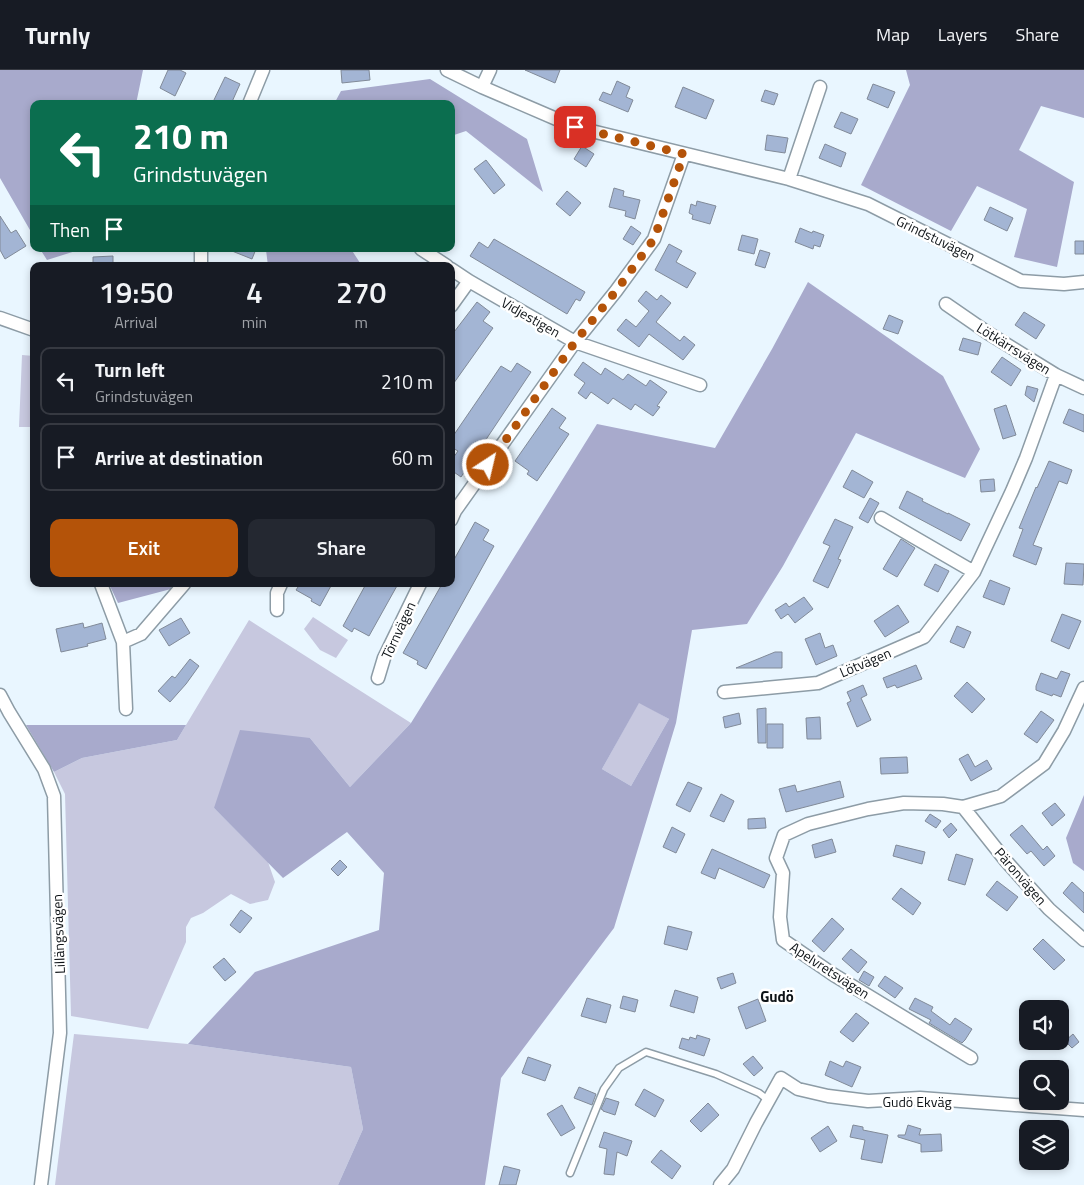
<!DOCTYPE html>
<html lang="en">
<head>
<meta charset="utf-8">
<style>
	body { margin:0; font-family:"Titillium Web",sans-serif; background:#242831; color:#f1f3f6; height:100vh; display:flex; flex-direction:column; font-size:19px; white-space:nowrap }
	* { box-sizing:border-box; margin:0 }
	p { font-size:16px; color:#9ea1a6 }
	.icon { flex:none; width:28px; height:28px; fill:none; stroke:currentColor; stroke-width:2; stroke-linecap:round; stroke-linejoin:round }
	.map { position:relative; flex:1; overflow:hidden }
	.drawer { position:absolute; left:30px; top:192px; width:425px; height:325px; display:flex; flex-direction:column; background:#171b24; border-radius:10px; box-shadow:0 2px 8px #0003 }
	.drawer>* { flex:none }
	.top-card { position:absolute; left:30px; top:30px; width:425px; height:152px; border-radius:10px; box-shadow:0 2px 8px #0003; background:#0b6e4f; color:#fff; overflow:hidden }
	.fabs { position:absolute; left:1019px; top:930px; display:grid; gap:10px }
	.fabs a { display:grid; place-items:center; width:50px; height:50px; border-radius:10px; background:#171b24; box-shadow:0 2px 8px #0003; font-size:25px }
	.pin { position:absolute; display:grid; place-items:center; width:42px; height:42px; color:#fff; margin:-21px; border-radius:10px; box-shadow:0 2px 8px #0006 }
	.me { position:absolute; width:55px; margin:-28px; rotate:35deg; stroke-linejoin:round; filter:drop-shadow(0 0 4px #0008) }
	.turn { display:flex; align-items:center; gap:18px; height:105px; padding:0 20px; font-size:22px }
	.turn .icon { width:65px; height:65px; stroke-width:2.5 }
	.turn b { display:block; font-size:35px; line-height:42px }
	.then { display:flex; align-items:center; height:48px; padding:0 20px; background:#0003; gap:10px; font-size:19px }
	.eta { display:flex; justify-content:space-evenly; align-items:center; height:85px; text-align:center }
	.eta b { font-size:30px; font-weight:600; line-height:35px }
	.primary-button { display:flex; gap:10px; margin-top:auto; padding:10px 20px }
	.primary-button a { flex:1; height:58px; border-radius:10px; background:#b45309; color:#fff; font-size:20px; font-weight:600; line-height:58px; text-align:center }
	.primary-button a+a { background:#242831; color:#f1f3f6 }
	ul { padding:0; list-style:none }
	li { display:flex; align-items:center; gap:15px; height:68px; margin:0 10px 8px; padding:0 10px; border:2px solid #363941; border-radius:10px }
	li div { flex:1 }
	li b { display:block; font-size:19px }
	li em { font-style:normal }
	header { display:flex; align-items:center; gap:30px; box-sizing:border-box; height:70px; padding:0 25px; background:#171b24; border-bottom:1px solid #363941 }
	header strong { font-size:24px }
	nav { display:flex; gap:28px; margin-inline-start:auto; font-size:18px }
	.map>svg:first-child { display:block }
</style>
</head>
<body>
<header>
<strong>Turnly</strong>
<nav><a>Map</a><a>Layers</a><a>Share</a></nav>
</header>
<div class="map">
<svg width="1084" height="1115" viewBox="0 0 1084 1115">
	<rect width="100%" height="100%" fill="#e9f6ff"/>
	<path fill="#c7c8df" d="M22,285L34,286V357H19Z
		M313,547L348,570L336,588L320,580L304,559Z
		M249,550L411,653L350,717L310,668L214,738L268,792L275,812L268,830L250,834L231,824L203,843L191,848L186,857V872L148,959L71,946L65,724L54,702L82,688L177,670Z
		M639,632L669,649L631,716L602,699Z
		M74,964L188,974L351,997L363,1059L338,1115H55Z"/>
	<path fill="#a8aacc" fill-rule="evenodd" d="M0,0H143L136,34H34V167L0,108Z
		M906,0H1084V48L1041,36L1019,80L1074,112L1057,197L1014,187L1027,139L977,116L951,161L861,115L910,15Z
		M430,9L527,69L543,122L466,61L451,66V34H334L341,21Z
		M40,179H82L47,190Z
		M267,179H351L362,196H268L266,180Z
		M808,212L943,306L980,379L965,408L856,363L783,496L747,554L692,560L676,653L614,858L501,1008L485,1115H338L363,1059L351,997L188,974L255,902L379,860L384,803L347,762L283,808L214,738L240,660L310,668L350,717L411,653L597,354L715,378L772,279ZM639,633L669,649L631,716L602,699Z
		M109,514H171V519L118,533Z
		M26,655H186L177,670L82,688L54,702Z
		M1084,725V801L1073,793L1066,768Z"/>
	<path fill="#a3b5d4" stroke="#818a98" d="M168,0H180L186,3L175,26L160,18Z
		M341,0H369L370,10L342,13Z
		M525,0H560L555,13Z
		M225,7L240,14L231,34H212Z
		M617,11L630,17L626,27L633,30L628,42L599,30L603,22L611,25Z
		M873,14L895,22L888,38L867,29Z
		M683,17L714,30L706,49L675,37Z
		M765,20L778,24L774,35L761,31Z
		M841,42L858,49L851,64L834,57Z
		M767,65L788,68L785,83L765,80Z
		M825,74L846,83L841,97L819,88Z
		M582,76L594,84L586,97L574,89Z
		M486,90L505,115L494,124L474,99Z
		M614,118L624,121L623,126L640,130L635,149L625,146L626,141L609,137Z
		M567,121L581,133L570,146L556,134Z
		M697,131L716,136L710,154L692,149L693,145L689,143L691,134L696,136Z
		M990,137L1013,148L1007,161L984,150Z
		M0,146L11,163L16,160L26,176L5,189L0,180Z
		M631,156L641,163L633,175L623,169Z
		M800,158L812,163L813,161L824,165L820,177L814,175L813,179L795,172Z
		M742,165L758,169L754,184L738,180Z
		M494,169L585,222L580,231L576,229L567,244L470,186L479,172L488,178Z
		M1075,171H1084V184H1075Z
		M669,174L682,181L676,192L696,203L687,218L655,200Z
		M227,179H256L252,189Z
		M760,180L770,183L765,198L755,195Z
		M113,186V196H93V187Z
		M646,221L657,230L661,225L671,233L656,252L680,271L684,266L695,275L683,290L649,264L639,277L617,260L626,249L636,257L649,241L638,231Z
		M477,232L490,242L483,251L493,258L451,317V266Z
		M1024,242L1045,255L1036,269L1015,255Z
		M889,245L903,251L898,264L883,259Z
		M963,268L981,273L978,285L959,280Z
		M1002,287L1021,300L1011,316L991,302Z
		M583,292L601,305L605,298L623,310L628,304L646,316L650,310L667,322L657,336L660,337L653,346L635,334L631,340L613,328L608,334L591,322L586,329L578,323L585,313L574,305Z
		M517,293L531,302L461,407L451,400V391L458,381L451,377V369L501,296L511,302Z
		M1027,316L1038,319L1034,332L1025,325Z
		M1006,335L1016,365L1003,369L994,339Z
		M552,338L566,348L559,358L569,364L537,411L527,404L529,401L515,391Z
		M1069,339L1084,345V362L1063,353Z
		M1049,391L1072,400L1067,414L1059,411L1033,475L1042,478L1036,495L1013,486L1023,459L1019,458L1036,417L1037,418Z
		M852,400L873,412L864,428L843,417Z
		M994,409L995,421L981,422L980,410Z
		M907,421L923,429L922,431L948,444V443L970,454L961,471L899,438Z
		M870,428L879,433L868,453L859,448Z
		M835,449L853,457L838,489L841,490L828,518L813,511L830,476L823,473Z
		M475,452L489,460L483,470L494,476L426,599L417,594L418,591L403,583L442,514H451V495Z
		M901,469L915,478L897,507L883,499Z
		M1066,493L1084,494L1083,515L1064,514Z
		M935,494L949,501L938,522L924,515Z
		M990,510L1010,518L1004,535L983,527Z
		M300,514H332L320,536L311,531L312,529L296,520Z
		M366,514H398L369,566L354,558L352,562L343,556Z
		M804,527L813,539L795,553L788,544L781,549L775,540L786,533L789,537Z
		M898,535L909,552L885,567L874,551Z
		M1062,544L1081,551L1069,579L1051,571Z
		M181,548L190,563L169,576L159,560Z
		M83,553L84,558L102,553L106,569L87,574L88,576L61,582L56,559Z
		M957,556L971,562L964,578L950,572Z
		M820,563L825,578L833,575L837,586L816,595L805,569Z
		M775,582H782V598H736Z
		M190,589L199,596L186,614L170,632L158,621L172,606L175,608Z
		M916,595L922,609L897,618L895,615L887,618L883,608Z
		M1061,601L1070,604L1061,627L1053,624L1052,626L1036,620V616L1041,603L1057,609Z
		M967,612L985,629L972,643L954,626Z
		M863,615L867,625L861,628L871,650L857,657L847,633L851,631L847,622Z
		M766,638V673H758L757,639Z
		M1041,641L1054,650L1037,673L1024,664Z
		M739,643L741,654L725,658L723,647Z
		M820,647L821,669H807L806,648Z
		M767,654H783V678H767Z
		M968,684L975,697L987,690L992,699L971,711L959,689Z
		M907,687L908,703L881,704L880,688Z
		M840,711L844,727L786,742L779,719L795,715L797,722Z
		M688,712L702,718L690,742L676,735Z
		M721,724L734,731L724,752L710,746Z
		M1055,733L1065,745L1052,756L1042,743Z
		M930,744L941,751L936,758L925,751Z
		M765,748L766,758L748,759V749Z
		M951,753L957,760L949,768L943,760Z
		M1022,755L1043,780L1047,776L1055,786L1044,796L1031,781L1027,784L1010,765Z
		M672,757L685,764L676,783L663,777Z
		M832,769L836,782L815,788L812,775Z
		M896,775L925,782L922,794L893,786Z
		M712,779L770,805L764,818L719,798L715,809L701,803Z
		M956,784L973,789L965,815L948,810Z
		M340,790L347,797L338,806L331,799Z
		M997,811L1018,827L1007,841L986,825Z
		M1072,812L1084,823V843L1063,823Z
		M901,818L921,833L913,845L892,829Z
		M241,840L252,848L240,863L230,855Z
		M832,848L844,859L824,882L812,871Z
		M668,856L692,862L687,880L664,874Z
		M1043,869L1065,890L1054,900L1033,879Z
		M851,879L867,892L858,903L842,889Z
		M224,888L236,902L225,911L213,897Z
		M864,901L874,907L869,916L859,910Z
		M733,903L736,913L721,919L717,908Z
		M885,906L903,918L895,928L878,916Z
		M675,920L698,927L694,943L670,936Z
		M623,926L638,930L635,942L620,938Z
		M587,928L611,935L606,953L581,946Z
		M915,928L933,937L931,941L950,955L955,948L972,959L965,970L962,973L929,953L931,950L909,939Z
		M758,929L766,951L746,959L738,937Z
		M856,943L869,953L853,972L840,962Z
		M1073,964L1079,972L1072,978L1065,971Z
		M697,965L710,969L704,986L679,978L682,968L689,970L690,967L696,969Z
		M753,986L763,998L754,1006L743,994Z
		M528,987L551,995L545,1011L522,1003Z
		M830,991L843,997L846,991L861,997L852,1017L825,1005Z
		M579,1017L596,1024L592,1035L574,1028Z
		M644,1019L664,1030L655,1047L635,1035Z
		M606,1028L619,1032L615,1045L603,1041V1040L601,1039Z
		M708,1033L719,1045L701,1062L690,1051Z
		M562,1035L575,1058L561,1066L547,1044Z
		M853,1055L863,1057V1060L888,1065L882,1093L861,1089L865,1070L850,1067Z
		M908,1055L921,1059L919,1065L941,1064L942,1081L921,1082V1074L898,1067V1065H905Z
		M828,1056L837,1071L820,1082L811,1068Z
		M604,1062L632,1071L627,1086L617,1082L614,1105L604,1104L607,1079L599,1077Z
		M661,1080L681,1096L672,1109L651,1092Z
		M504,1096L520,1100L516,1115H499Z"/>
	<g fill="none" stroke-linecap="round" stroke-linejoin="round">
		<defs>
			<path id="lane" d="M570,1103L604,1019L619,998L646,982L716,1004L759,1023L768,1030"/>
			<path id="street" d="M447,0L482,17L575,57L789,109L868,134L1021,211L1064,214L1084,212
				M482,17L490,0
				M249,34L263,0
				M789,109L820,17
				M201,179V196
				M421,179L447,196
				M451,199L469,211L575,272L700,315
				M946,234L988,263L1056,305L1084,318
				M451,236L469,211
				M0,248L34,260
				M881,448L974,502
				M451,450L455,441L575,272L616,221L654,169L684,84
				M101,514L123,572
				M277,540V523L281,514
				M378,608L384,588L420,514
				M724,622L818,613L924,567L974,502L1012,421L1026,388L1056,305
				M0,625L9,642L44,699L54,726L60,963L41,1115
				M126,639L123,572L141,564L184,514
				M963,737L1006,791L1049,839L1084,870
				M971,988L834,905L783,870L780,847L783,803L776,788L784,765L808,754L868,739L904,733L943,734L963,737L1001,726L1044,694L1064,661L1084,618
				M720,1115L733,1099L756,1053L781,1008L798,1019L828,1026L868,1031L920,1028L1084,1040"/>
		</defs>
		<use href="#lane" stroke="#8d9ca6" stroke-width="9"/>
		<use href="#street" stroke="#8d9ca6" stroke-width="15"/>
		<use href="#lane" stroke="#fff" stroke-width="6"/>
		<use href="#street" stroke="#fff" stroke-width="12"/>
	</g>
	<g fill="none" stroke-linecap="round" stroke-linejoin="round">
		<path stroke="#b45309" stroke-width="9" stroke-dasharray="0 16.2" d="M488,395L575,272L616,221L654,169L684,84L575,57"/>
	</g>
	<g text-anchor="middle" dominant-baseline="central" stroke-width="5" stroke-linejoin="round" paint-order="stroke">
		<g font-size="14" fill="#0e1317" stroke="#fff">
			<text transform="translate(936 168) rotate(26)">Grindstuvägen</text>
			<text transform="translate(531 247) rotate(30)">Vidjestigen</text>
			<text transform="translate(1014 278) rotate(32)">Lötkärrsvägen</text>
			<text transform="translate(398 560) rotate(-65)">Törnvägen</text>
			<text transform="translate(865 592) rotate(-23)">Lötvägen</text>
			<text transform="translate(1021 806) rotate(49)">Päronvägen</text>
			<text transform="translate(58 864) rotate(-92)">Lillängsvägen</text>
			<text transform="translate(830 900) rotate(33)">Apelvretsvägen</text>
			<text x="917" y="1031">Gudö Ekväg</text>
		</g>
		<g font-size="15" font-weight="bold" fill="#0e1317" stroke="#fff">
			<text x="777" y="926">Gudö</text>
		</g>
	</g>
</svg>
<div class="fabs">
<a><svg class="icon" aria-label="sound" viewBox="0 0 24 24"><path d="M4 9h4l5-4v14l-5-4H4zM17 9q2 3 0 6"/></svg></a>
<a><svg class="icon" aria-label="search" viewBox="0 0 24 24"><circle cx="10" cy="10" r="6"/><path d="M15 15l6 6"/></svg></a>
<a><svg class="icon" aria-label="layers" viewBox="0 0 24 24"><path d="M12 4l9 5-9 5-9-5zM3 14l9 5 9-5"/></svg></a>
</div>
<div class="pin" style="left:575px;top:57px;background:#d93025"><svg class="icon" aria-label="arrive" viewBox="0 0 24 24"><path d="M6 21V4h12l-3 4 3 4H6"/></svg></div>
<svg class="me" style="left:488px;top:395px" viewBox="-20 -20 40 40"><circle r="17" fill="#b45309" stroke="#fff" stroke-width="3"/><path d="M0-11L8 9 0 5-8 9z" fill="#fff"/></svg>
<div class="top-card">
<div class="turn"><svg class="icon" aria-label="left" viewBox="0 0 24 24"><path d="M17 20v-9H6M10 6l-5 5 5 5"/></svg><div><b>210 m</b>Grindstuvägen</div></div>
<div class="then">Then<svg class="icon" aria-label="arrive" viewBox="0 0 24 24"><path d="M6 21V4h12l-3 4 3 4H6"/></svg></div>
</div>
<section class="drawer">
<div class="eta">
<div><b>19:50</b><p>Arrival</p></div>
<div><b>4</b><p>min</p></div>
<div><b>270</b><p>m</p></div>
</div>
<ul>
<li><svg class="icon" aria-label="left" viewBox="0 0 24 24"><path d="M17 20v-9H6M10 6l-5 5 5 5"/></svg><div><b>Turn left</b><p>Grindstuvägen</p></div><em>210 m</em></li>
<li><svg class="icon" aria-label="arrive" viewBox="0 0 24 24"><path d="M6 21V4h12l-3 4 3 4H6"/></svg><div><b>Arrive at destination</b></div><em>60 m</em></li>
</ul>
<div class="primary-button"><a>Exit</a><a>Share</a></div>
</section>
</div>
</body>
</html>
